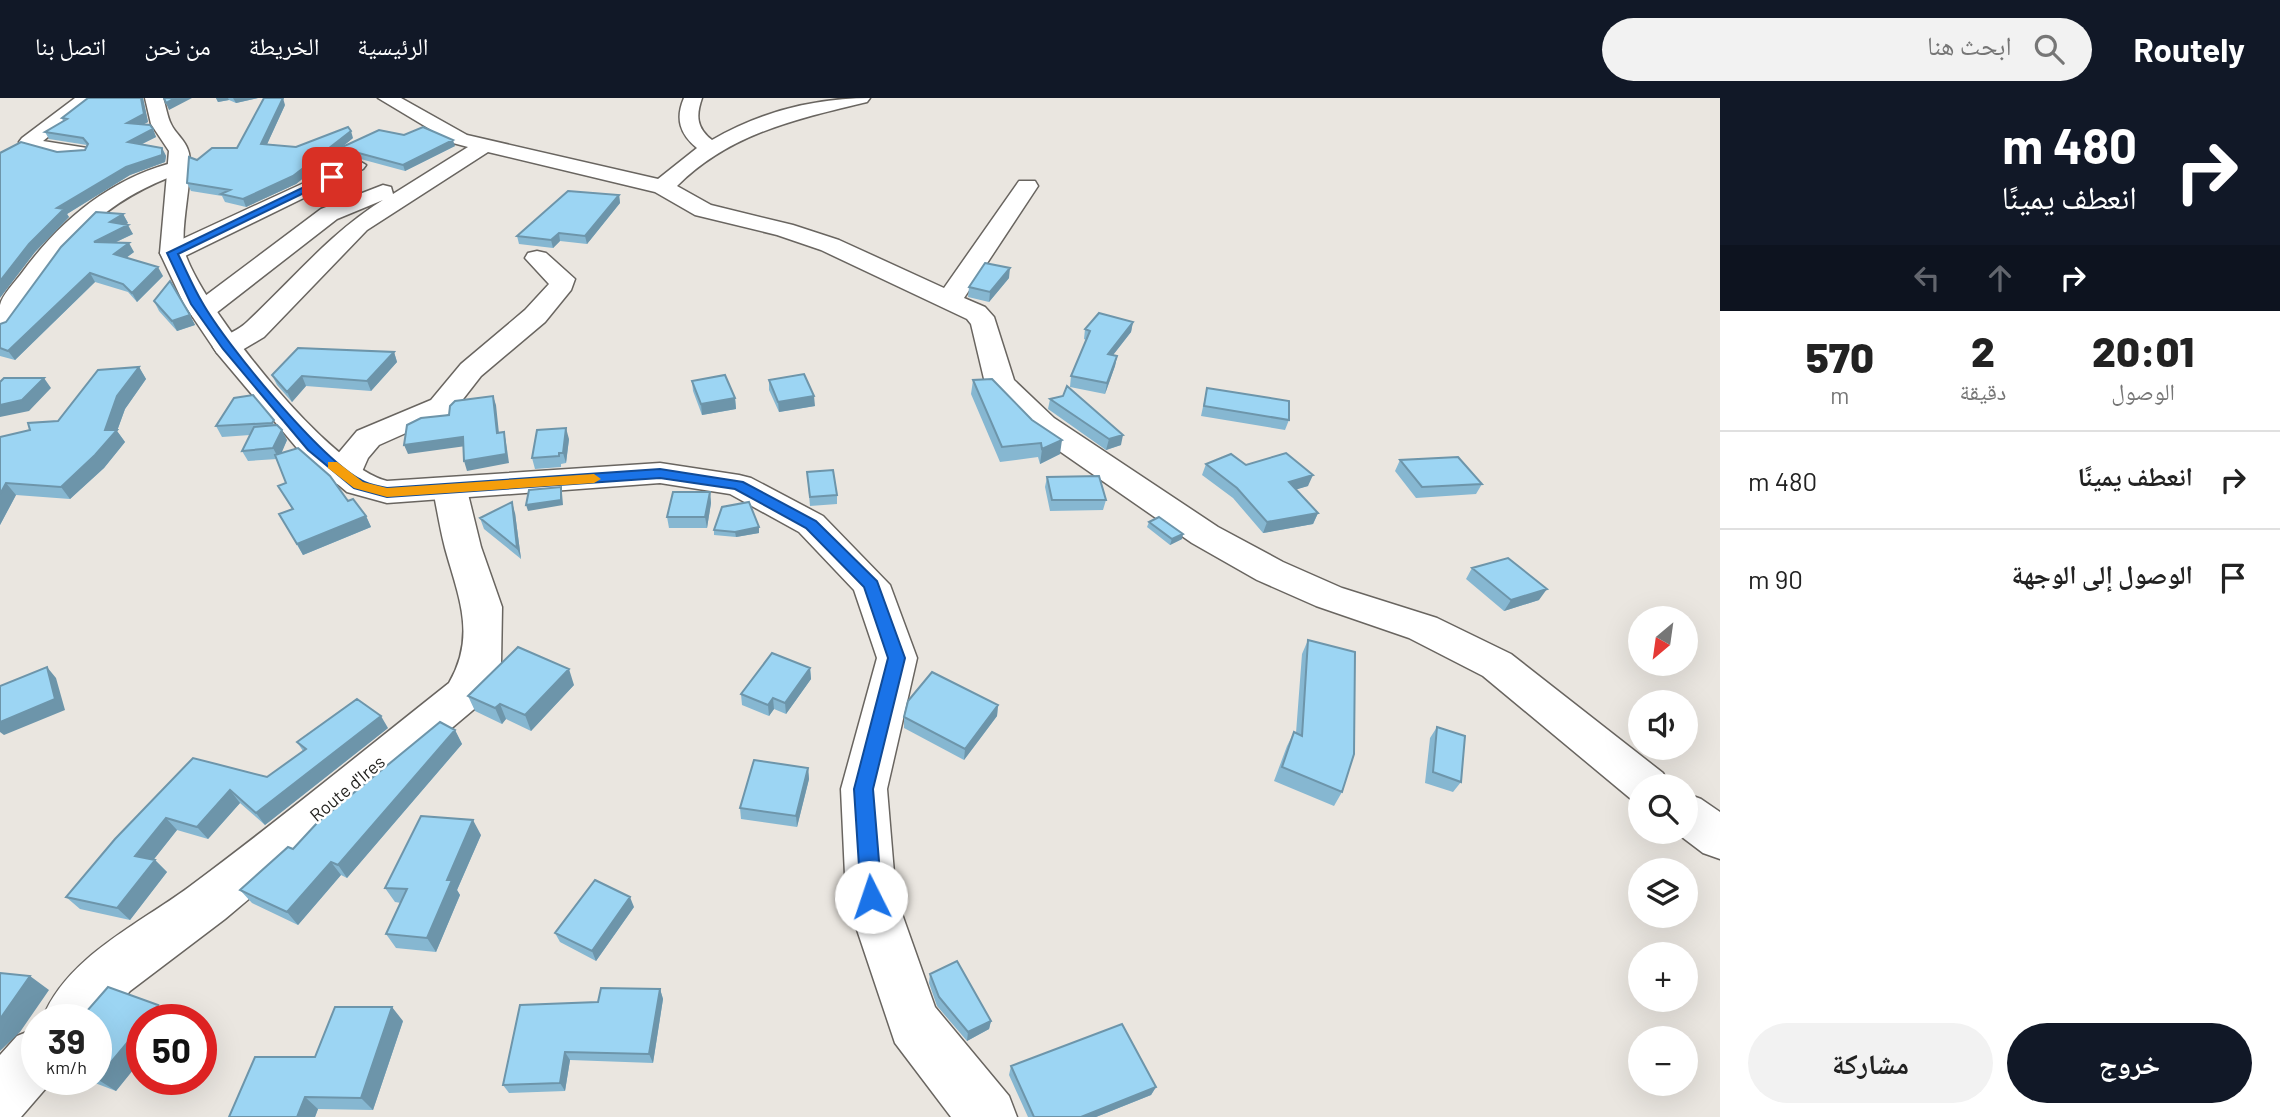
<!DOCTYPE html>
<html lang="ar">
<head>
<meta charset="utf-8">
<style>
	body { margin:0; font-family:Barlow,"Noto Naskh Arabic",sans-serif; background:#f2f2f2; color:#222; direction:rtl; height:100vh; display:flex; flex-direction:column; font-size:26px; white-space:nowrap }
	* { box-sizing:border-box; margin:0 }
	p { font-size:23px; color:#767676 }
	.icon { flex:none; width:38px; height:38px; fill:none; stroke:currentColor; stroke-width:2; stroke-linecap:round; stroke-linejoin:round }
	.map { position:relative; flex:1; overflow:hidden; direction:ltr }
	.sheet { display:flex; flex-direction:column; background:#fff; width:560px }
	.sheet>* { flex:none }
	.top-card { background:#111827; color:#fff; overflow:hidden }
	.needle { width:46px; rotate:209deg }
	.buttons { position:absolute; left:1628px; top:508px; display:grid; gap:14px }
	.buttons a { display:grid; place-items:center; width:70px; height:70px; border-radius:50%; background:#fff; box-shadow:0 7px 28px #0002; font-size:35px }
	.speed { position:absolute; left:21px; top:906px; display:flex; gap:14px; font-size:35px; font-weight:700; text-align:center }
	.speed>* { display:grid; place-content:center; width:91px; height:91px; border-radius:50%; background:#fff; box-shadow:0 7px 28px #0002; line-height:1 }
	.speed small { font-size:18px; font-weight:400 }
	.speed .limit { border:10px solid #d22; background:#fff; color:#111 }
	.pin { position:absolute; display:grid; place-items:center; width:60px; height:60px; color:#fff; margin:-30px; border-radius:14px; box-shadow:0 4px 10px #0006 }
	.me { position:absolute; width:77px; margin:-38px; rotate:356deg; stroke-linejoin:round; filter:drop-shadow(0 0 5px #0008) }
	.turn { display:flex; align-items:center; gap:24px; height:147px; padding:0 28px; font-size:32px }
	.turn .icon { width:91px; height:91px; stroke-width:2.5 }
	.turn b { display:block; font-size:49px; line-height:60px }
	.lanes { display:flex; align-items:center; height:66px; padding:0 28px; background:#0003; justify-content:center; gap:35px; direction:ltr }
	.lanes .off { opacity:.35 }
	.eta { display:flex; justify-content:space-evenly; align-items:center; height:119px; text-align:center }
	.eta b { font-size:42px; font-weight:800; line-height:49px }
	.primary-button { display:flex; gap:14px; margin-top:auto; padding:14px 28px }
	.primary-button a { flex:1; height:80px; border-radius:42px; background:#111827; color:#fff; font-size:28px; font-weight:800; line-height:80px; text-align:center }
	.primary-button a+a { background:#f2f2f2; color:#222 }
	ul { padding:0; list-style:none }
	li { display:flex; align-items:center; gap:21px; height:98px; padding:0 28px; border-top:2px solid #e0e0e0 }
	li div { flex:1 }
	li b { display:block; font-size:26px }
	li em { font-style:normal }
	header { display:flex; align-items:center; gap:42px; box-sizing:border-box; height:98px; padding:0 35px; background:#111827; color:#fff }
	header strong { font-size:33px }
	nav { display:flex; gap:38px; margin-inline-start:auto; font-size:24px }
	.search { width:490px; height:63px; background:#f2f2f2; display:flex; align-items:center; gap:18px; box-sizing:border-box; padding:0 24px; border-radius:38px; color:#767676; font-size:26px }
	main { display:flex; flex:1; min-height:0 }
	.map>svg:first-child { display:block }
</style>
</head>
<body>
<header>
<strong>Routely</strong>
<div class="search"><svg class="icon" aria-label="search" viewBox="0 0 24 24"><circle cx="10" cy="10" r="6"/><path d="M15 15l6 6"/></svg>ابحث هنا</div>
<nav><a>الرئيسية</a><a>الخريطة</a><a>من نحن</a><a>اتصل بنا</a></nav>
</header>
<main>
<section class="sheet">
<div class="top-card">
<div class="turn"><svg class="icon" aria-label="right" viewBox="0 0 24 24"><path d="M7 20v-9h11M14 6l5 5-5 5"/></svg><div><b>480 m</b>انعطف يمينًا</div></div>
<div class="lanes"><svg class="icon off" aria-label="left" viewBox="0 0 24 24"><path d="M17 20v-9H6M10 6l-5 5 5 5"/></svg><svg class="icon off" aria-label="ahead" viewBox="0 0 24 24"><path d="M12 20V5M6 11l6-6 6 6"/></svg><svg class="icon" aria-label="right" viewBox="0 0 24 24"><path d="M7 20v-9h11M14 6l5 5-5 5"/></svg></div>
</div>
<div class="eta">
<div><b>20:01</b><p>الوصول</p></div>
<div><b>2</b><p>دقيقة</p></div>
<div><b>570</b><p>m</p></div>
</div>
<ul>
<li><svg class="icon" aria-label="right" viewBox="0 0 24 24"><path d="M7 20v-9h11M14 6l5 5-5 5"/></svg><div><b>انعطف يمينًا</b></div><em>480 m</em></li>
<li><svg class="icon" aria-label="arrive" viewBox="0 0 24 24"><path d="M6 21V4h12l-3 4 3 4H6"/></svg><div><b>الوصول إلى الوجهة</b></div><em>90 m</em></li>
</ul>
<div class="primary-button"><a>خروج</a><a>مشاركة</a></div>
</section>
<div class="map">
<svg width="1720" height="1019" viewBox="0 0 1720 1019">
	<rect width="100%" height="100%" fill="#eae6e0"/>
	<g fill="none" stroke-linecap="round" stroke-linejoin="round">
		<defs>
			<path id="minor" d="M75,0H96L43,43L87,50L90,54L87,58C70,63 31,58 19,44L22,40Z
				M378,0H401L467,37L658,81L697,50C680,36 675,21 684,0H702C696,17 696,30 712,42C760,14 815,0 870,0L867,4C797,21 730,35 677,88L711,107L793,127L839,142L944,190L1019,83H1035L1038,88L964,200L985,209L994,219L1014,282L1054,320L1218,429L1283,464L1342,490L1437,520L1511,556L1663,675L1670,688H1640V705L1631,701L1483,578L1409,540L1316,508L1257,482L1192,445L1032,334L985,285L971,226L967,221L821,152L777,137L695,117L655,94L488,54L367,132L264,239L237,255L227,257L217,255L213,249C221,237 237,234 247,224C292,182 331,134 383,102L337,121L211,219H193L189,213L193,207L321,111L383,87L391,89L393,96L468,49L453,45Z
				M356,61L366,67L363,71L181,160H163L160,155L163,150Z
				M179,63L190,69L186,73C91,106 64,153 10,232L0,234C0,226 0,215 0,207C2,197 14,185 21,176C61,121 112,79 179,63Z
				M537,153L546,155L575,181L571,192L545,224L481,278L453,314L379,347L368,360L357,385L345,388L333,385L328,378L336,358L357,333L431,302L461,266L525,212L549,186L525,160L528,155Z
				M450,381L462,385L467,392L481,449L502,509L501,566L479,607L225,821L130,893L96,932V922H42C65,860 139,826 189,789C278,723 363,653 449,585C477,537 458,498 445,450C440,431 437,411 433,392L438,385Z
				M1685,695L1701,701L1720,714V761L1703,755L1674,733H1685Z
				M37,930V982H53L21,1019H0V957L17,938Z"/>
			<path id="major" d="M145,0H163C166,8 167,18 171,26C175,35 185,42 188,52C196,73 177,135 186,158C207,215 329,369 387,383L660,365L739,377L751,380L823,418L890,487L917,560L887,691L896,799L935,909L1009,998L1017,1019H951L895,945L846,799L841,691L877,560L854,492L799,434L730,396L660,385L387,405L347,394L302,356L217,255L184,206L160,155L169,53L151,26Z"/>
		</defs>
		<use href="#minor" stroke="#696560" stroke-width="3"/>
		<use href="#major" stroke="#696560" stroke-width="3"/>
		<use href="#minor" fill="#fff" fill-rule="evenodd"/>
		<use href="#major" fill="#fff" fill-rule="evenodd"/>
	</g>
	<path fill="#86b7d1" d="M88,0H143L148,24L143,26L153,31L156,39L142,46L162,50L166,58L165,64L130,77L67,116L69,119L35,154L1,198L0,55L57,54L85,52L87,47L49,41L45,34L63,23L62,20Z
		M216,0H258L236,5L229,2L218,4Z
		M285,7L267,46L296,49L353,40L341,50L455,48L405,73L342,56L340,51L296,86L246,109L225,104L222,98L191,93L187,85L197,62L237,50Z
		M619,97L620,105L587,146L560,143L553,150L519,146L517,138Z
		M123,116L128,125L124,127L133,136L114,145L134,154L126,160L163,178L137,204L128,194L95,184L15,262L0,258V226L6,224Z
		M1009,180L989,204L968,199L969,189Z
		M154,203L190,217L195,227L177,233L159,213Z
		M1133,224L1131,234L1113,257L1117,258L1115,268L1105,296L1070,289L1071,278L1086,242L1084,241L1085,231Z
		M394,254L397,264L371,293L306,288L292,304L277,287L272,277Z
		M139,269L146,281L125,311L117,333L125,344L104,370L70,401L16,397L0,427V339L30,332L58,323Z
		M769,282L815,308L779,314L769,292Z
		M973,282L1060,356L1040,366L1038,359L1000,364L971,296Z
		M692,283L735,300L736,311L702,317L693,293Z
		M1207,290L1289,322L1285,332L1201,318Z
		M234,300L276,327L287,342L281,355L348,403L366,418L371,429L303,457L279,416L292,411L278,388L286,385L277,361L248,363L242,353L250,337L222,339L216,328Z
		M1050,301L1121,347L1106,352L1048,311Z
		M569,341L566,365L561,366V369L535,371L532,360Z
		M1400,362L1482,386L1476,396L1416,400L1395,373Z
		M1206,366L1246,367L1308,388L1296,391L1318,415L1313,426L1263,435L1233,400L1202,377Z
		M807,374L837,397V406L810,408Z
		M1047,379L1106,402L1103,412L1050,413L1045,389Z
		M710,394L711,405L707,430H669L667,419Z
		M515,415L521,461L484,431L480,420Z
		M1149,424L1182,441L1170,447L1147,429Z
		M759,429V435L736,439L714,437V432Z
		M1472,470L1539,502L1504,513L1466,481Z
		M1308,542L1342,694L1334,708L1274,683L1287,648L1294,634L1296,635L1302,556Z
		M810,570L811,581L786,616L774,611L769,618L742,607L741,596Z
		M574,587L531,633L506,621L502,626L475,613L468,598Z
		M998,607L997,618L964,662L904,630V619Z
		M1437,629L1461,684L1453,694L1425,685L1430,640Z
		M388,630L265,727L240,705L208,741L177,732L154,761L167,774L130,822L80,811L66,799L115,741L267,679L303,653L297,644Z
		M455,632L462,646L347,780L341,777L298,827L252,805L240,792L293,751Z
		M808,670L809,681L797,729L741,721L740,710Z
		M481,737L457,792L460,797L436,854L396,850L386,836L401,805L395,804L385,790Z
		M634,809L596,863L560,844L555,835Z
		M930,876L991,923L989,931L967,943L937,908L929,885Z
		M660,891L663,901L653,965L570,962L565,993L509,995L503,987L598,904Z
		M158,907L174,920L116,993L87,982H96V922H64L73,911L82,918Z
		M403,923L373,1012L318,1011L315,1019H229L315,959Z
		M1011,968L1156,989L1151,997L1096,1019H1028L1009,977Z"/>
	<path fill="#6d95aa" d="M141,0H143L148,24L131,33L127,25Z
		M175,0H192L169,12L166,5Z
		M216,0H228L229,2L218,4Z
		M233,0H258L236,5Z
		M283,0L285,7L264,53L261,46Z
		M153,31L156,39L132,51L128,44Z
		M351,33L353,40L296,86L246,109L243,101Z
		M453,42L455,48L405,73L403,67Z
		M162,50L166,58L165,64L130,77L67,116L69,119L35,154L0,200V183L57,110L126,69Z
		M619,97L620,105L587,146L585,138Z
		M123,116L128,125L115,132L110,124Z
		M128,127L133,136L99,152L94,144Z
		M559,135L560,143L553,150L551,142Z
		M129,145L134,154L119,165L114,156Z
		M158,169L163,178L137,204L132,195Z
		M1010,170L1009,180L989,204L990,194Z
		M90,175L95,184L15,262L8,253Z
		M190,217L195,227L177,233L172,223Z
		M1133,224L1131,234L1106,266L1108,256Z
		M394,254L397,264L371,293L367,283Z
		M1117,258L1115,268L1105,296L1107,285Z
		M139,269L146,281L125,311L117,333L125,344L104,370L70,401L61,389L105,332L117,298Z
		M302,278L306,288L292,304L287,294Z
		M44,280L51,290L29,313L0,319V307Z
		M493,298L496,307L500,345L497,335Z
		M814,298L815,308L779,314L778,304Z
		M735,300L736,311L702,317L701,306Z
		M566,330L569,341L566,365L563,355Z
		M282,332L287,342L279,361L273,350Z
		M504,334L506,344L509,365L467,373L464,363Z
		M1123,337L1121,347L1106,352L1109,341Z
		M463,339L466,348L408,356L404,347Z
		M1062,342L1060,356L1040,366L1042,351Z
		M1313,377L1308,388L1285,395L1289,384Z
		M6,385L16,397L0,427V396Z
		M561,389L562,395L563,407L528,413L526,407Z
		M710,394L711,405L707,430L705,419Z
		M512,404L515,415L521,461L517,450Z
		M1318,415L1313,426L1263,435L1267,424Z
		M366,418L371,429L303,457L297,446Z
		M759,429V435L736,439L735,434Z
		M1183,436L1182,441L1170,447L1172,441Z
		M1547,491L1539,502L1504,513L1511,502Z
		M47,569L56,580L65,612L4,637L0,634V624Z
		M810,570L811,581L786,616L785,605Z
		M569,571L574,587L531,633L525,617Z
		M773,600L774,611L769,618L768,607Z
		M500,606L506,621L502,626L495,610Z
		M998,607L997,618L964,662L965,651Z
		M381,618L388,630L265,727L256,715Z
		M455,632L462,646L347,780L338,767Z
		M808,670L809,681L797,729L796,718Z
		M230,692L240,705L208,741L197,729Z
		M166,720L177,732L147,770L135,758Z
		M473,722L481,737L457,792L460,797L436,854L427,840L447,782Z
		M155,762L167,774L130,822L117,810Z
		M331,764L341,777L298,827L287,814Z
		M630,799L634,809L596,863L592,853Z
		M30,878L49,892L20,934L0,953V921Z
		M660,891L663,901L653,965L649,956Z
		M158,907L174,920L173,922H146Z
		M392,909L403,923L373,1012L361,1000Z
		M73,911L88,922L76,921Z
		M991,923L989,931L967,943L968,934Z
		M142,927V961L116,993L97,981Z
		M565,954L570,962L565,993L560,985Z
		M1156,989L1151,997L1096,1019H1081Z
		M305,999L318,1011L315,1019H297Z"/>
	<path fill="#9cd5f3" stroke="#6d95aa" stroke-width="2" d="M88,0H141L144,16L127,25L150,27L153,31L128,44L162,50V57L126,69L57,110L64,111L29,146L0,183V55L21,44L57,54L85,52L88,46L83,40L45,34L67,21L62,20Z
		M164,0H175L166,5Z
		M264,0H283L261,46L296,49L348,29L351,33L293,78L243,101L221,96L230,92L187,85L189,59L197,62L212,50H237Z
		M423,29L453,42L403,67L340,50L379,32L404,37Z
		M568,93L619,97L585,138L559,135L551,142L517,138Z
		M96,114L123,116L110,124L128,127L94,144L129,145L114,156L158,169L132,195L123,186L90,175L8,253L0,250V226L6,224L61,149Z
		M985,165L1010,170L990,194L969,189Z
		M170,183L190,217L172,223L154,203Z
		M1099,215L1133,224L1108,256L1117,258L1107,285L1071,278L1090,233L1085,231Z
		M298,250L394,254L367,283L302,278L287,294L272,277Z
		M139,269L117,298L105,332H117L95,357L61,389L6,385L0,396V339L30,332L28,325L58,323L98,272Z
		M804,276L814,298L778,304L769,282Z
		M725,277L735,300L701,306L692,283Z
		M4,280H44L22,302L0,307V284Z
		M992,281L1032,322L1062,342L1042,351L1041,345L1002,349L973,282Z
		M1067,288L1123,337L1109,341L1050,301L1063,298Z
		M1207,290L1289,303V322L1204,308Z
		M253,297L274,322L272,325L216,328L234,300Z
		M493,298L497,335L504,334L506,356L464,363L463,339L404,347L407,327L421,320L449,317L450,308L455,303Z
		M277,327L282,332L273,350L242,353L254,329Z
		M566,330L563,355H559V358L532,360L537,332Z
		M298,350L330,378L348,403L353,401L366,418L297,446L279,416L293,411L278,388L286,385L275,357Z
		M1286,355L1313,377L1289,384L1318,415L1267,424L1237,390L1206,366L1231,356L1246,367Z
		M1458,359L1482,386L1422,389L1400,362Z
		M833,372L837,397L810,399L807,374Z
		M1099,378L1106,402H1052L1047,379Z
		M561,389V402L526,407L529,392Z
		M673,394H710L705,419H667Z
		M512,404L517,450L480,420Z
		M749,404L759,429L735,434L714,432L722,409Z
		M1159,419L1183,436L1172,441L1149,424Z
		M1508,460L1547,491L1511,502L1472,470Z
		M1308,542L1355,554L1354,656L1342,694L1282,669L1294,634L1302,638Z
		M518,549L569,571L525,617L500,606L495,610L468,598Z
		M772,555L810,570L785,605L773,600L768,607L741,596Z
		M47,569L55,601L0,624V588Z
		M932,574L998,607L965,651L904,619L908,603Z
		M357,601L381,618L256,715L230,692L197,729L166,720L135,758L155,762L117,810L66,799L115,741L193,660L267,679L306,651L297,644Z
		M440,624L455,632L338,767L331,764L287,814L240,792L288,749L293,751L317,725Z
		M1437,629L1465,638L1461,684L1433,674Z
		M754,662L808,670L796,718L740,710Z
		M421,718L473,722L447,782H452L427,840L386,836L407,791L385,790Z
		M595,782L630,799L592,853L555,835Z
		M957,863L991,923L968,934L939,899L930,876Z
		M0,875L30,878L0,921Z
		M108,889L158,907L146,922H142V927L97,981L96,980V922H64L73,911L76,921H80Z
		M601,890L660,891L649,956L565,954L560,985L503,987L520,907L598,904Z
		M335,909H392L361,1000L305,999L297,1019H229L255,959H315Z
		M1122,926L1156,989L1081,1019H1034L1011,968Z"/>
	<path fill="#1a73e8" stroke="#114b97" stroke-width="2" d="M329,77L337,79L178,156C186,172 193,189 202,204C226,247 320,360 361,382C369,387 379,388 387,390L660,371L743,384L816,423L877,483L905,560L873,691L882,799L879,806L871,809L864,806L861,799L854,691L888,560L864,489L806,430L735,391L660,380L387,399L354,390L308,352L223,251L191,206L167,155Z"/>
	<path fill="#f59e0b" d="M328,364H337L363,384L387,390L594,376L601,381L594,385L387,399L354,390L328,370Z"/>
	<g text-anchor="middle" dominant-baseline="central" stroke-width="5" stroke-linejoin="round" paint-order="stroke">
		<g font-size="18" fill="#201f1c" stroke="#fff">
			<text transform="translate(347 690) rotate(-40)">Route d'Ires</text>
		</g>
	</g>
</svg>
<div class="buttons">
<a><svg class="needle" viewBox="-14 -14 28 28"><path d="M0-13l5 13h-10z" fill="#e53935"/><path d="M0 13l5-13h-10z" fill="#767676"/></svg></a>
<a><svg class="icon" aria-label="sound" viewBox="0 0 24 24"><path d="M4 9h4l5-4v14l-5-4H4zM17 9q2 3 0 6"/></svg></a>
<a><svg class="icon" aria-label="search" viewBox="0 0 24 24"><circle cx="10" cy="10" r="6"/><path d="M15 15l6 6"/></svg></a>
<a><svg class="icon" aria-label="layers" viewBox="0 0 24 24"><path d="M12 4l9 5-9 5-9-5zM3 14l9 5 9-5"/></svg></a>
<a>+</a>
<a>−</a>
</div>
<div class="speed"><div>39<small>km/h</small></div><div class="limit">50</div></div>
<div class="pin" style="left:332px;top:79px;background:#d93025"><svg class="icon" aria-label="arrive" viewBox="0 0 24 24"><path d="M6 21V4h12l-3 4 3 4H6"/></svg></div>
<svg class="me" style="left:871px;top:799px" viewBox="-20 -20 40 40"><circle r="19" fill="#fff"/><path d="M0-13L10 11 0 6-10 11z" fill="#1a73e8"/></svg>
</div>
</main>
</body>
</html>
